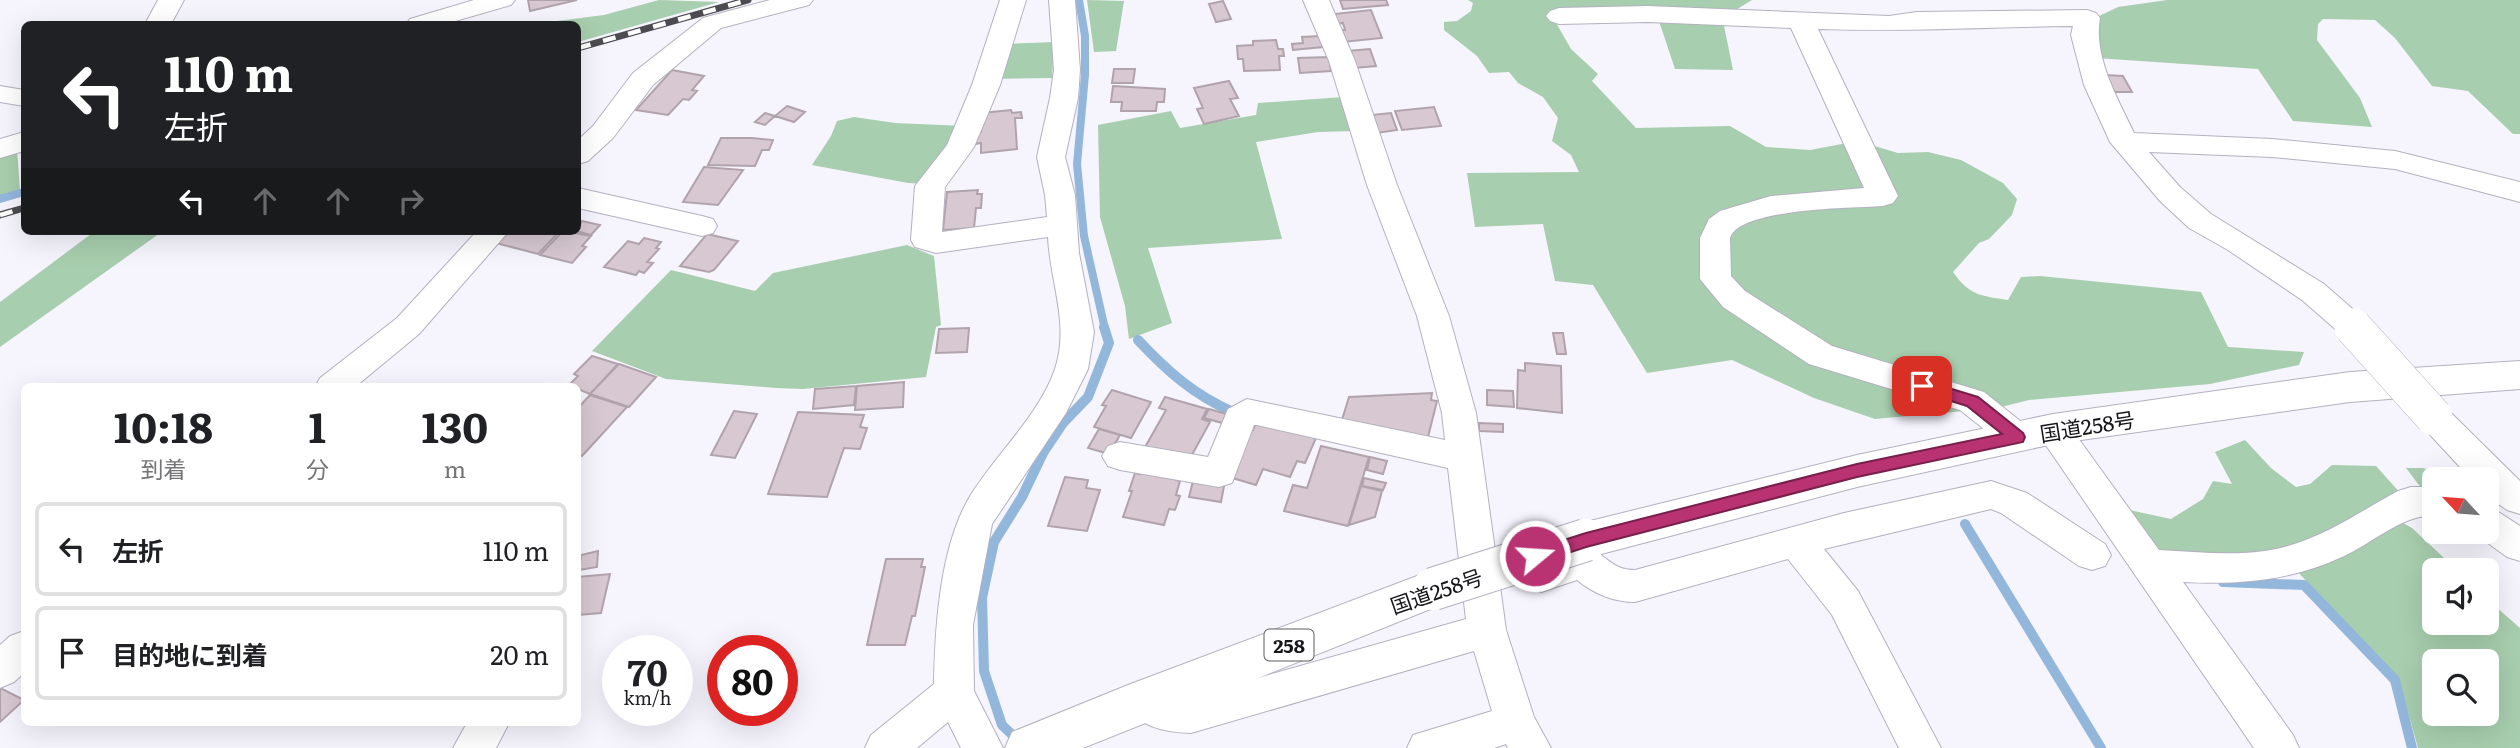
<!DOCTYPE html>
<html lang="ja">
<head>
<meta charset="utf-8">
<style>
	body { margin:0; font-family:Literata,"Noto Sans JP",serif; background:#f2f2f2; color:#202124; height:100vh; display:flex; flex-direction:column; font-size:26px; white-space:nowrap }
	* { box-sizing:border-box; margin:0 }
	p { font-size:23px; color:#757577 }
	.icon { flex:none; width:38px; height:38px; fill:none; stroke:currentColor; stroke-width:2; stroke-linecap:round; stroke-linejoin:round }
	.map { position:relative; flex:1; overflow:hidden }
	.side { position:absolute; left:21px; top:383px; width:560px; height:343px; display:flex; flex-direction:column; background:#fff; border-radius:10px; box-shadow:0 7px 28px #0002 }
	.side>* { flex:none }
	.banner { position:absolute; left:21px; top:21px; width:560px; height:214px; border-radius:10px; box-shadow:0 7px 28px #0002; background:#202124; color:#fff; overflow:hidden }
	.needle { width:46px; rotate:296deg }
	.fabs { position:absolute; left:2422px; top:467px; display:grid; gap:14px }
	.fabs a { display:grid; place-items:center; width:77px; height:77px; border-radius:10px; background:#fff; box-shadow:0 7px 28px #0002; font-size:35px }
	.speed { position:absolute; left:602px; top:635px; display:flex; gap:14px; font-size:35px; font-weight:700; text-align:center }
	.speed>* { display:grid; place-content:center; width:91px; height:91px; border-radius:50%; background:#fff; box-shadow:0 7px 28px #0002; line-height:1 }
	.speed small { font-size:18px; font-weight:400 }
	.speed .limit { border:10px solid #d22; background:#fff; color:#111 }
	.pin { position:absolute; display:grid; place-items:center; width:60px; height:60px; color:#fff; margin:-30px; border-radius:14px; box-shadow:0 4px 10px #0006 }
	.me { position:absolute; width:77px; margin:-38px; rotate:72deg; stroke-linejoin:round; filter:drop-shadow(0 0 5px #0008) }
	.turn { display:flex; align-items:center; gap:24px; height:147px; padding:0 28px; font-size:32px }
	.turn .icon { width:91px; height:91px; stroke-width:2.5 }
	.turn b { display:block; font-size:49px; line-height:60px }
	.lanes { display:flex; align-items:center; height:66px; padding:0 28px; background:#0003; justify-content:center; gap:35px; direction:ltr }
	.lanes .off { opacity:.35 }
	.eta { display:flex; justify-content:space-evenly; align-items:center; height:119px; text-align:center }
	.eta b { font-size:42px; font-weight:700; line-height:49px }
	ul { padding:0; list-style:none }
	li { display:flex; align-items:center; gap:21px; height:94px; margin:0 14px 10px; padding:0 14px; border:4px solid #e0e0e0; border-radius:10px }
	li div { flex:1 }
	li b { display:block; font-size:26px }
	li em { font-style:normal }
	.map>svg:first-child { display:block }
</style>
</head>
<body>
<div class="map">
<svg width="2520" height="748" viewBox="0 0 2520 748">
	<rect width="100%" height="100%" fill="#f6f4fd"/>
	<path fill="#a7ceae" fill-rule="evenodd" d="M659,0L719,2L578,42V24H533L604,15Z
		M1087,0L1124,1L1116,51L1094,52Z
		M1468,0H1752L1729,14L1555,21L1571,49L1598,74L1592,81L1636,128L1730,126L1766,147L1810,150L1847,143L1868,144L1898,153L1928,152L1961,160L2003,183L2017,199L2012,215L1989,239L1979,243L1953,272C1969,295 1981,296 2008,300L2021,277L2040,276L2201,292L2228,347L2304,352L2299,365L2210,384L2029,400L1997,408L1875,419L1814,398L1732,360L1647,373L1593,285L1555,281L1543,224L1475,227L1467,173L1579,172L1571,155L1552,141L1558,118L1543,97L1518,83L1509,72L1489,73L1477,56L1444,30V22L1457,21L1471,11L1473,3Z
		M2167,0H2520V134H2513L2468,91L2432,86L2395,38L2375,20L2323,19L2318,24L2317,40L2360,98L2372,127L2293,121L2258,69L2096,58L2095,18L2118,7Z
		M1658,18L1723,21L1733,70L1675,69Z
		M1054,42L1052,78L994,79L1004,44Z
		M1343,97L1354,131L1318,132L1256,142L1282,239L1148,248L1172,323L1129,339L1125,306L1100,217L1098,125L1171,111L1180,128L1256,115L1258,103Z
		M854,117L895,123L964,126L925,184L908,183L812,165L831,136L837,121Z
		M17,149L20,191L0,197V154Z
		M95,231H163L0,347V302Z
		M907,245L934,256L941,325L936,327L926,377L803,389L776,388L666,379L592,351L671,270L755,291L773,273Z
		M2245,440L2271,468L2296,487L2310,484L2332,465L2376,466L2403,496L2285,554L2168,560L2120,508L2171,519L2203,499L2213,481L2232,484L2215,452Z
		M2406,468H2423L2458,479L2434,480V495L2425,493Z
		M2396,519L2412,528L2457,570H2434V623H2487V599L2520,628V748H2418L2399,679L2295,569ZM2434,662H2487V714H2434Z"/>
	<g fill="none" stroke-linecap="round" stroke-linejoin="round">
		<path stroke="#93b7db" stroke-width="8" d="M1079,0L1085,36V75L1077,164L1084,236L1105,329
			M0,199L24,192"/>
		<path stroke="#93b7db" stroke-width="10" d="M1138,340C1167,371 1194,395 1233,412
			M1965,524L2101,748
			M2223,582L2304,585L2395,680L2412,748
			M1026,748L1002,725L984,671L982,598L994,542L1022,497L1043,453L1063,423L1088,397L1109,343L1104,327"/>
	</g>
	<path fill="#d7c8d1" stroke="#b1a3ac" stroke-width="2" d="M528,0H577L530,11Z
		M1340,0H1386L1388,5L1343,9Z
		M1223,1L1231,19L1216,22L1209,4Z
		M1371,10L1382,38L1343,42L1339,30H1345L1343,23L1337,24L1334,14Z
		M1320,36L1323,47L1293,50L1292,44L1303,43L1302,37Z
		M1276,40L1278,49H1283L1284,56H1279L1280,70L1244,71L1243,59H1238L1237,46L1253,45V41Z
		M1370,49L1376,66L1354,68L1348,51Z
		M1329,57L1331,71L1300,73L1298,58Z
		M1114,69H1135L1133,83H1112Z
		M672,70L704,76L692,90L697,91L689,100L683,99L668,115L636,110Z
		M2105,75L2123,76L2132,92H2114Z
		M1229,81L1238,98L1230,99L1239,116L1204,124L1197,109L1203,108L1194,88Z
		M1113,86L1165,89L1164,102H1157L1156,111H1121L1122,102H1111Z
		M787,106L805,112L794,122L775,116Z
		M1434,107L1441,126L1402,130L1395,111Z
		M1011,110L1012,113L1021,112L1022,118H1015L1017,149L981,153V143L975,144L974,133L981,132L982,113Z
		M765,113L775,116L765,125L755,122Z
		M1391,113L1397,130L1377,133L1371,115Z
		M721,138H752L773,140L769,150H762L755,166L708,165Z
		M704,167L743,170L718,205L683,202Z
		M978,190L977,194H982L981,208H976L974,228L943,230L947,192Z
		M582,221L600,225L591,235L576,231Z
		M509,231H556L559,232L538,254L496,243Z
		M563,231L591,236L582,246L586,247L572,263L540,255Z
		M707,234L738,241L714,270L709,272L680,266Z
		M644,238L661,242L656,248L659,249L647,262L653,263L644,273L639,271L636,275L604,267L628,241L639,244Z
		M969,328L967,352L936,353L939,329Z
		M1553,333H1563L1566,354H1557Z
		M592,356L618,364L590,394L578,389V387L568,386L578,376L574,374Z
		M1525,363L1561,366L1562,413L1517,408L1518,370L1525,371Z
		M619,364L656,377L629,407L590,394Z
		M904,382L903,407L855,410L857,386Z
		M856,386L854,405L813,409L815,389Z
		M1112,390L1151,402L1131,438L1094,427L1106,406L1102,405Z
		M1487,390L1513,391L1514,407L1487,405Z
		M1432,393L1431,400L1437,401L1427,441L1341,423L1349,397Z
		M590,395L627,407L582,456L578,454V408Z
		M1165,397L1207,409L1202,419L1210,422L1188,462L1144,449L1166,410L1159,408Z
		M1209,409L1230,415L1226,424L1204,418Z
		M734,411L757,414L735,458L711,455Z
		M798,412L864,415L860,427L867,428L860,449L844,448L827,497L768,494Z
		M1256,423L1316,438L1305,463L1297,461L1290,477L1263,469L1256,485L1229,477L1250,429L1253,430Z
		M1479,423L1503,424V432L1479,431Z
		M1099,429L1120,435L1109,454L1088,448Z
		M1321,446L1369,457L1348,526L1284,511L1293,485L1307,488Z
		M1370,457L1387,461L1383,474L1367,470Z
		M1142,467L1178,474L1176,480L1180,481L1176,495L1180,496L1175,510L1169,509L1164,525L1123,517L1132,491H1129L1135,473L1140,474Z
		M1065,477L1088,480L1086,488L1100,490L1087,531L1048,526Z
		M1194,477L1225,481L1221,502L1189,497Z
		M1364,478L1386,483L1383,490L1362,486Z
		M1361,486L1382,491L1375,517L1349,525Z
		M598,551L597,567L579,570L581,555Z
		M886,559H923L921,567H925L915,616H912L905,645H867Z
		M610,574L601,613L578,615V577Z
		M0,688L24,700L0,722Z"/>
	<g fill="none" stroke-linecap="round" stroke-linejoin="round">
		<defs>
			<path id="minor" d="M158,0H184L171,24H145Z
				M474,0H515L511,5L445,24H406L410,19Z
				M770,0H813L809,5L721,28L653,85L613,138L588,161L578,164V140L593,126L633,73L703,18Z
				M1000,0H1026L1000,85L974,147L945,187L942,232L1047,217L1045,195L1037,157L1050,98L1054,70L1049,0H1075L1080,70L1078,98L1065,157L1075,195L1079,253L1094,332L1088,369L1066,413L992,524L973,625L974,691L1003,748H961L948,722L917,748H865L871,735L934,684C935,626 940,543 972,493C998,452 1039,415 1055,369C1070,324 1050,282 1048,237L936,253L915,247L911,240L915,186L947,145L972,85Z
				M1303,0H1329L1355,61L1397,185L1449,316L1476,413L1506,630L1534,717L1551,748H1508L1506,744L1494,748H1407L1413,735L1492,711L1474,651L1191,733C1164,732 1136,727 1124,700L1130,687L1144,682L1172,696L1191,697L1466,619L1448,468L1257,425H1254L1232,483L1219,487L1120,470L1108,466L1102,456L1108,446L1120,442L1208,457L1228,409L1247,399L1445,440L1442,413L1417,316L1367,185L1329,61Z
				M1648,6L1889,16L1917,12L2087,10L2096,13L2100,18C2093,57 2118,99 2134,133L2272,139L2395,151L2520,182V202L2395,169L2272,157L2149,152L2180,187L2211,214L2324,284L2364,319L2369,327L2364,335L2353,339L2342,335L2302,300L2228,250L2189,228L2160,201L2110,142L2084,85L2071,35L2073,26C1988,27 1902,32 1818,29L1898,196L1893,203L1883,206C1854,208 1739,208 1730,238L1731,276L1745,291L1832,346L1984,392L2029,428L2034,437L2029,446L2017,450L2005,446L1960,410L1809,364L1723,307L1700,279V238L1709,219L1720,211L1771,196L1864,188L1791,28L1648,22L1559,24L1550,21L1546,16L1550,11L1559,8Z
				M0,86L24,90V106L0,102Z
				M24,132V151L0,158V139Z
				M578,188L702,216L713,219L717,226L713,233L702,236L578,208Z
				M477,231H509L419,334L355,387H315L320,378L397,318Z
				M2434,404L2446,408L2520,481V514L2507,510L2487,496V480H2472L2422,426L2417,417L2422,408Z
				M2053,416L2065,420L2159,550C2201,552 2247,558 2288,546C2327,535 2363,510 2398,491L2411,487H2434V515C2400,516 2373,543 2342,557C2290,581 2239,585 2183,582L2293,735L2299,748H2254L2041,438L2036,429L2041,420Z
				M1991,481L2027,493L2105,544L2111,555L2105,566L2092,570L2079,566L2001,513L1991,509L1824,549L1858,591L1941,748H1899L1832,615L1788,559L1635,602C1614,602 1594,594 1577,580L1541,592L1528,587L1522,576L1528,565C1546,558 1578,542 1596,552C1611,561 1616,570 1635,570L1844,513Z
				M2487,508L2500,513L2520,526V561L2507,557L2474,533L2487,532Z
				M24,631V673L14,682L0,688V645L10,636Z
				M467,723H509L496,748H453Z"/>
			<path id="highway" d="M2520,361V389L2350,402L2053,444L1857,487L1586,558L1571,552L1565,540L1571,528L1586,522L1857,455L2053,414L2350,372Z
				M1433,570L1448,576L1455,589L1448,602L1083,748H1005L1012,732L1128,685Z"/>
		</defs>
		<use href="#minor" stroke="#b4b1bf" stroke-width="2"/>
		<use href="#highway" stroke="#b4b1bf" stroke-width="2"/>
		<use href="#minor" fill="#fff" fill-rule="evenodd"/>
		<use href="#highway" fill="#fff" fill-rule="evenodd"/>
		<defs>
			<path id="rail" d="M578,48L748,0
				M0,215L24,208"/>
		</defs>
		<use href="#rail" stroke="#4c4b51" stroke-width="7"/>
		<use href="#rail" stroke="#fff" stroke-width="4.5" stroke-dasharray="13" stroke-linecap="butt"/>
		<defs>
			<path id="minor-bridge-far1" d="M2353,327L2355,329"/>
			<path id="minor-bridge" d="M2353,327L2434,417"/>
			<path id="highway-bridge" d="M1433,589L1586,540"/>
		</defs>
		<use href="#minor-bridge-far1" stroke="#b4b1bf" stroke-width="31" stroke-linecap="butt"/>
		<use href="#minor-bridge" stroke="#b4b1bf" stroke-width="38" stroke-linecap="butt"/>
		<use href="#highway-bridge" stroke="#b4b1bf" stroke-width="44" stroke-linecap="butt"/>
		<use href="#minor-bridge-far1" stroke="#fff" stroke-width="29"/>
		<use href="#minor-bridge" stroke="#fff" stroke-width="37"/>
		<use href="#highway-bridge" stroke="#fff" stroke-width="42"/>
	</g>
	<path fill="#b93272" stroke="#78204a" stroke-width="2" d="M1922,380L1978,397L2023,433L2025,437L2023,442L1857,477L1586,547L1535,564L1529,562L1526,556L1529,551L1586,533L1857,464L2002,434L1967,406L1916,390L1914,386L1916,382Z"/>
	<g text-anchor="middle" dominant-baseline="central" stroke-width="5" stroke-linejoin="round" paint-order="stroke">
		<rect fill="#fff" stroke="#5d5c5f" stroke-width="2" x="1264.5" y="629.5" width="49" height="31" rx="5"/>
		<g font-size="19" font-weight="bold" fill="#17161b">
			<text x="1289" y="645">258</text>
		</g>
		<g font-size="21" fill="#17161b" stroke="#fff">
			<text transform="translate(2087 425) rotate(-9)">国道258号</text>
			<text transform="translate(1436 590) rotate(-19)">国道258号</text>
		</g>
	</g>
</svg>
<div class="fabs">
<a><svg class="needle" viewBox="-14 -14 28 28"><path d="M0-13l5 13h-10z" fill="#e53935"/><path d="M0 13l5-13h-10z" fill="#757577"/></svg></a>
<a><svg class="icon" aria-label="sound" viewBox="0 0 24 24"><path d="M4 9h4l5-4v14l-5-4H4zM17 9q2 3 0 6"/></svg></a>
<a><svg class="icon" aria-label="search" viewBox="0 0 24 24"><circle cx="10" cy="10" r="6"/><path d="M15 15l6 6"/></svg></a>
</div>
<div class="speed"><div>70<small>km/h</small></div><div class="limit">80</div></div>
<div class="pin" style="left:1922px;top:386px;background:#d93025"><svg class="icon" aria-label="arrive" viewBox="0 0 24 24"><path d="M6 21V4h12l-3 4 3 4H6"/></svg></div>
<svg class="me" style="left:1535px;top:556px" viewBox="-20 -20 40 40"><circle r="17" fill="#b93272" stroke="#fff" stroke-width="3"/><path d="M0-11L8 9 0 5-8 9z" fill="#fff"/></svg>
<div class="banner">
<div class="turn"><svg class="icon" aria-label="left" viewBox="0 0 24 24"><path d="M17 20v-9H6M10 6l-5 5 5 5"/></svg><div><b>110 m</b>左折</div></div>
<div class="lanes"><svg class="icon" aria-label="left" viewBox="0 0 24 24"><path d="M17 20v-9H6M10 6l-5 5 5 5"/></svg><svg class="icon off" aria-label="ahead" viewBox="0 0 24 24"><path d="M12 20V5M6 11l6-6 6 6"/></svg><svg class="icon off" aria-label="ahead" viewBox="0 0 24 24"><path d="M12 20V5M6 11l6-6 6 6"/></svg><svg class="icon off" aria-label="right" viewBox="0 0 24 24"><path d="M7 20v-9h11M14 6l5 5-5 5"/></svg></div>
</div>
<section class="side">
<div class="eta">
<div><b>10:18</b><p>到着</p></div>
<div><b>1</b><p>分</p></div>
<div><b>130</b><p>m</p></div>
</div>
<ul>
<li><svg class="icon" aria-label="left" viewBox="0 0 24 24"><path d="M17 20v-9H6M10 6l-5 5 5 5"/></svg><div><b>左折</b></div><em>110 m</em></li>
<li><svg class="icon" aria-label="arrive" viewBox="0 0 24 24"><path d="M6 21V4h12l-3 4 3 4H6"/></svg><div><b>目的地に到着</b></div><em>20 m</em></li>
</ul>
</section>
</div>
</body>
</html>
